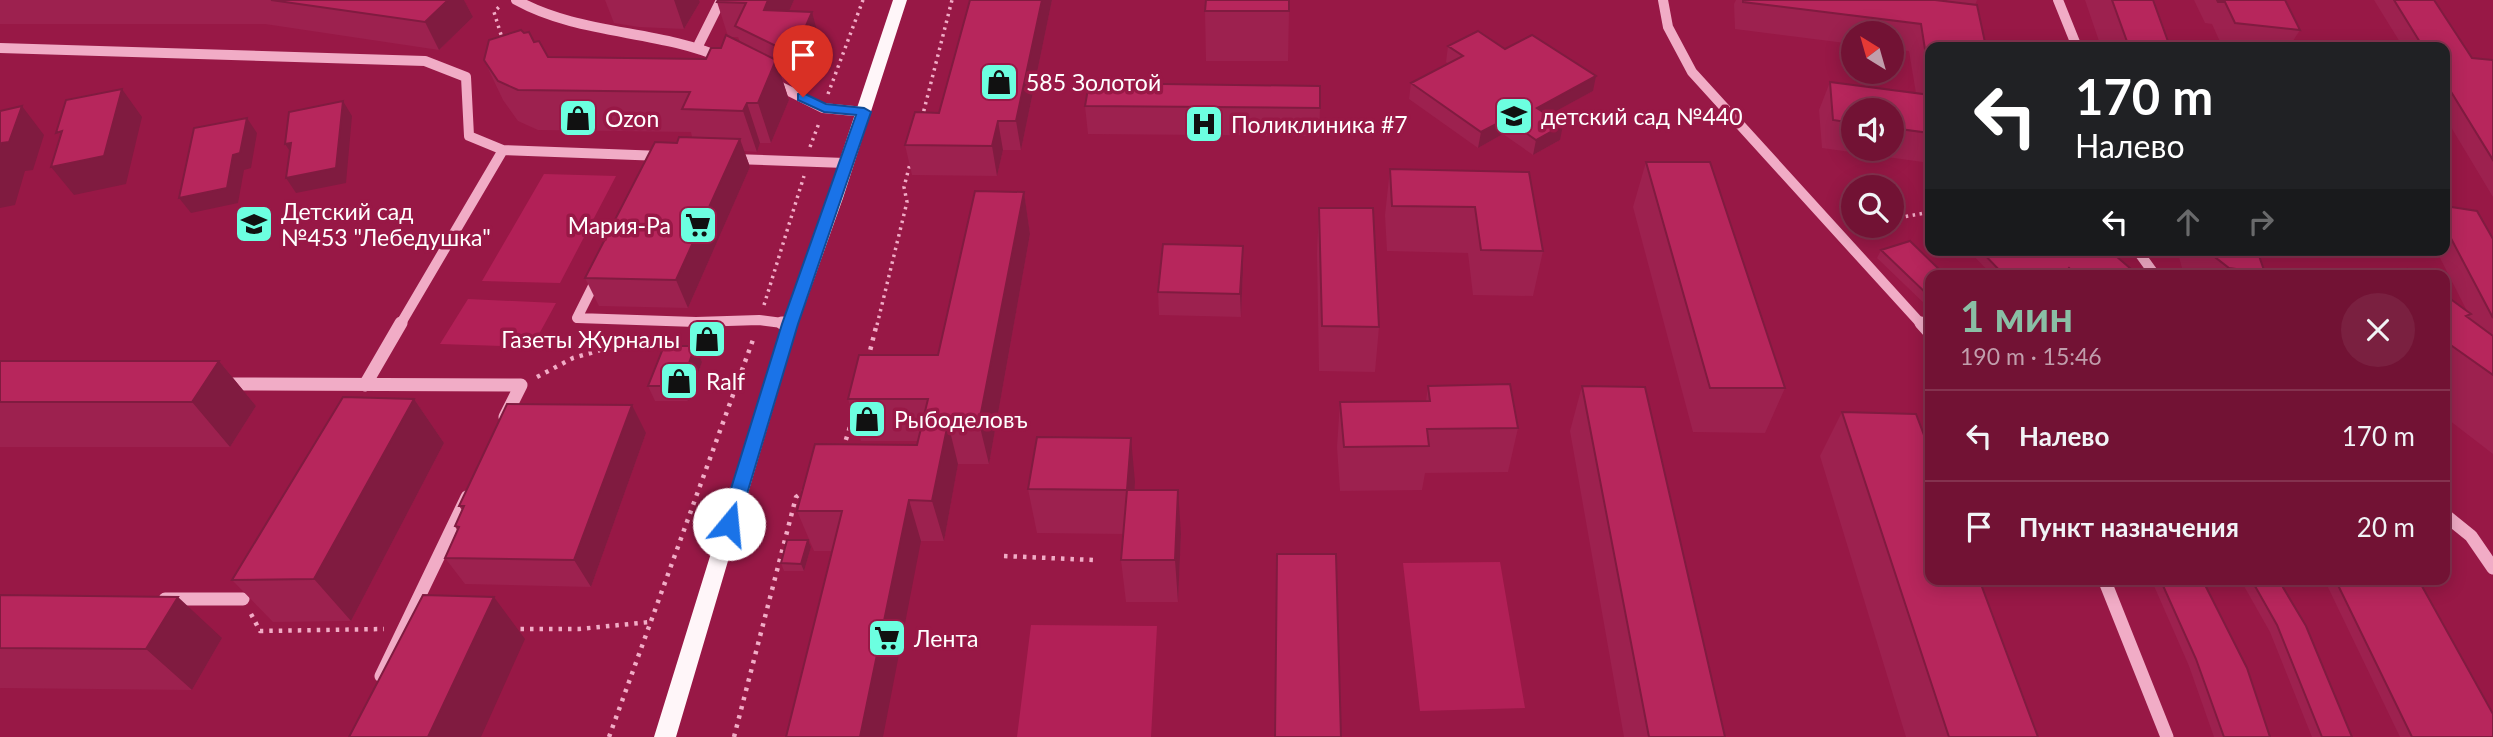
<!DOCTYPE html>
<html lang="ru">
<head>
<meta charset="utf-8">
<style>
	body { margin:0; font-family:Lato,sans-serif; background:#7a2040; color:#f1f3f6; height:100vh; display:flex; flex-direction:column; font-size:26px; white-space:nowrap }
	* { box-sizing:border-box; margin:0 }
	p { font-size:23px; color:#c19eac }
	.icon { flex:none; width:38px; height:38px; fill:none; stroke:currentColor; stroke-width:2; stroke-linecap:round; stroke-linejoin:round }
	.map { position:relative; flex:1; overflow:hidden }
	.panel { position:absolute; left:1925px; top:270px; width:525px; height:315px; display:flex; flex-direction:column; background:#721234; border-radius:14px; box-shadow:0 4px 18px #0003,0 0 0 2px #84324f }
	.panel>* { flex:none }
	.banner { position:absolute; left:1925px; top:42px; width:525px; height:214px; border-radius:14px; box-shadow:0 4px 18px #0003,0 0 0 2px #84324f; background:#202124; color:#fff; overflow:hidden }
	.needle { width:46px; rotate:323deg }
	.tools { position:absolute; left:1841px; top:21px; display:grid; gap:14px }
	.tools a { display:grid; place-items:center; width:63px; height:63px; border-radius:50%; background:#721234; box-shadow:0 4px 18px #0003,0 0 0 2px #84324f; font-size:35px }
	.pin { position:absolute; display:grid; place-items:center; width:60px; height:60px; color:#fff; margin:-72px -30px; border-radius:50% 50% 50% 0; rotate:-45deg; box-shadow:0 0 7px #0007 }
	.pin .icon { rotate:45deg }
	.me { position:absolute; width:77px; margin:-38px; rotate:17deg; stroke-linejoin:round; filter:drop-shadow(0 0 5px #0008) }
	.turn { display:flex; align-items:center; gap:24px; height:147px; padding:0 35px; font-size:32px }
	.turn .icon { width:91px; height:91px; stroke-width:2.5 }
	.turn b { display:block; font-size:49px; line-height:60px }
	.lanes { display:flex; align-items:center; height:66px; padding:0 35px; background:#0003; justify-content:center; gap:35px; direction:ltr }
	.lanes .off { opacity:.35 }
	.round { display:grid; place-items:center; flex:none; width:74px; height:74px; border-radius:37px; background:#7a2040 }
	.headline { display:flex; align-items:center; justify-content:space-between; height:119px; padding:0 35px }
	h1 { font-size:42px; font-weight:700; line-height:52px; color:#8abfa5 }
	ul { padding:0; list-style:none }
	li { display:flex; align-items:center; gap:21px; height:91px; padding:0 35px; border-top:2px solid #84324f }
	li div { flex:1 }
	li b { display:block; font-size:26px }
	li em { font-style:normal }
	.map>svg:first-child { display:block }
</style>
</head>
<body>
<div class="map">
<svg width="2493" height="737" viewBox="0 0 2493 737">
	<rect width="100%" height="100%" fill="#981846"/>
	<path fill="#b22057" d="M544,174L616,176L560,283L482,281Z
		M468,299L556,303L532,347L440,344Z
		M1500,562L1525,708L1420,711L1403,563Z
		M1031,625L1157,626L1151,737H1017Z"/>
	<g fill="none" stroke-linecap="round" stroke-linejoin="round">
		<path stroke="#f1acc6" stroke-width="3.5" stroke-dasharray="2.5 4.5" stroke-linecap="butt" d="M500,41L502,38L494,12L501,5
			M828,94L863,0
			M922,118L952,0
			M810,147L819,123
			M1892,219L1930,212
			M764,305L804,176
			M877,325L907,202L904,187L911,160"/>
		<path stroke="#f1acc6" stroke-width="4.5" stroke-dasharray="3.5 6" stroke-linecap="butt" d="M868,359L877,323
			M537,377L573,358L643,338
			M843,449L855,411
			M1004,556L1093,560
			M251,614L260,631L384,629
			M511,629H579L650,622
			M609,737L754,337
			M734,737L796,497L807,489"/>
		<path stroke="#f1acc6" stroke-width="10" d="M516,0C581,36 658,29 725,59
			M1663,0L1668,27L1692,72L1922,325
			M2058,0L2077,47
			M698,46L721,0
			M0,48L425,61L466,77L469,136L503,150L662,156
			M773,83L823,108L864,112
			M733,159L845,163
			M2137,250L2155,275
			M597,278L577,318L696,322L759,320L790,324
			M400,325L503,150"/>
		<path stroke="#f1acc6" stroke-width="13" d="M782,323L790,324
			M1921,323L1930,333
			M224,384L521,385L505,417
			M365,385L401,323
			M2445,515L2471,536L2493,568
			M2104,579L2167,737
			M165,599H243
			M381,676L467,497"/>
		<path fill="#fff6f9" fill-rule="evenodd" d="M893,0H907L843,198L798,324L676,737H654L782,324L827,198Z"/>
	</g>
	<path fill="#9d214f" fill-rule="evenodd" d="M0,0H464L473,17L439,50L265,24H0Z
		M605,0H699L700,2L684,29L639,27L614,23Z
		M718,0H794L789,11L821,46L806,83L794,85L782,79L789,100L771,143H760L757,152L744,151L750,167L688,308L599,306L585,278L677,143L692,137L691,132L538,130L518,121L503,100L484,60L534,42L548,57L706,59L721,48L728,36L717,2ZM729,37H738L740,42Z
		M970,0H1052L1021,150H1003L997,176L912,175L905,145L939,113Z
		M1736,0H1935L1948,2L1947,0H1977L1975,5L1930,47V163L1822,148L1819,110L1830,82L1916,93L1909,51L1892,49V33H1853V44L1735,29L1734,4ZM1853,110H1892V149H1853Z
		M2085,0H2153L2170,47H2101Z
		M2194,0H2285L2300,30L2289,47H2248L2221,44L2212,24L2205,23Z
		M2374,0H2434L2472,58L2493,60V197L2445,117V47H2403Z
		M1205,11H1289L1288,61H1206Z
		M1448,46L1505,49L1593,91L1548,115L1560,140L1533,155L1503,134L1478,148L1409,99L1411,83L1449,64L1446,62Z
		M1085,106L1320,108L1319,136L1088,134Z
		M1646,162L1785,388L1765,433L1693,432L1633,207Z
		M1390,169L1529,172L1543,251L1533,296L1473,295L1468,253L1387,251L1385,215Z
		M1024,192L1030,234L989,464H958L944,541H921L832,551H814L797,511L917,445L918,441H861L848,399L938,355Z
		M2445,206L2493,239V454L2445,417V295L2467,311L2436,250H2445Z
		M1319,208L1379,327L1375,372L1319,371L1317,253Z
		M1243,246V268L1241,317L1159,315L1158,292Z
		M1881,250L1930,275V309L1877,258Z
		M1968,250H2109L2138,275H1992Z
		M2177,250H2257L2265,273L2264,275H2184Z
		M2350,250H2399L2393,257Z
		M695,346L702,362L688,401H655L648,386Z
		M0,361H219L256,406L230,447H0Z
		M1428,386L1518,428L1508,472L1425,473L1422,490L1340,491L1337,447L1340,402L1426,401Z
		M1582,386L1725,737H1624L1570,431Z
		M414,399L444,443L351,621L273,622L232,580Z
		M1842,412L2038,737H1906L1820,456Z
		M646,433L591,587L465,584L445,558L457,530L455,526L462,510L459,506Z
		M1135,482L1134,490L1181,534L1178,602H1126L1121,560L1123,534L1037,533L1028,489Z
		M808,540L811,547L804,571H784L781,563Z
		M1277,554L1341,737H1274Z
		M2151,579H2202L2270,737H2214L2189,666Z
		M2240,579H2278L2352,737H2312L2270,632Z
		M2324,579H2418L2493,737H2400Z
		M0,595L222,638L192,690L0,688Z"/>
	<path fill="#801b40" d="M448,0H464L473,17L439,50L425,22Z
		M674,0H699L700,2L684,29Z
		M768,0H794L774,45L764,10Z
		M1042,0H1052L1021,150L1016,121Z
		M812,12L821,46L806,83L794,85L784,50Z
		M776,60L789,100L771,143L758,103Z
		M1596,76L1593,91L1534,123L1537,108Z
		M122,89L142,117L126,184L74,195L51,167Z
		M343,101L352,116L346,183L296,193L286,178Z
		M747,103L760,143L757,152L743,111Z
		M22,106L44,135L33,170L25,171L15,205L0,208V148Z
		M247,118L257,133L251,168L244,170L238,203L191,213L179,198L233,155Z
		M1506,119L1503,134L1478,148L1481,132Z
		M998,121L1003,150L997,176L992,146Z
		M1563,125L1560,140L1533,155L1536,140Z
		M740,139L750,167L688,308L676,280Z
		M291,143L295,159L285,144Z
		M1024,192L1030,234L989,464L979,423Z
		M1243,246V268L1241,317L1240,294Z
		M695,346L702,362L688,401L681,386Z
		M219,361L256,406L230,447L192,402Z
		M414,399L444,443L351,621L314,579Z
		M632,405L646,433L591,587L574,560Z
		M948,423L958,464L944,541L932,501Z
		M1131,438L1135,482L1132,534L1127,490Z
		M1178,490L1181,534L1178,602L1175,560Z
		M909,500L921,541L883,737H860Z
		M808,540L811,547L804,571L801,564Z
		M178,597L222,638L192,690L146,649Z
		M494,597L525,639L481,737H428Z"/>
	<path fill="#b7265c" stroke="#801b40" stroke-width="2" d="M271,0H448L425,22Z
		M718,0H768L764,10L812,12L796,49L784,50L735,26L746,3L717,2Z
		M970,0H1042L1016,121H998L992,146L905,145L915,112L939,113Z
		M1206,0H1289V11H1205Z
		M1743,0H1935L1977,5L1986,47H1930V81L1921,24L1743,2Z
		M2112,0H2153L2170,47H2129Z
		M2217,0H2285L2300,30L2235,23L2225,2H2218Z
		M2394,0H2434L2472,58L2493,60V160L2445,82V47H2423Z
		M521,30L524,33L529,32L534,42L539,41L548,57L706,59L711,48H721L726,35L776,60L758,103H747L743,111L682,109L690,92L518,90L498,81L484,60L489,40Z
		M1478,31L1505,49L1532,35L1596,76L1537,108L1563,125L1536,140L1506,119L1481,132L1411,83L1463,56L1448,46Z
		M1830,82L1930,95V133L1892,128V110H1853V123L1833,120Z
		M1089,83L1320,86V108L1085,106Z
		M122,89L104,156L51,167L62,131L56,133L66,100Z
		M343,101L336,168L286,178L291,143L285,144L289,112Z
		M22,106L9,142L2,143L0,148V111Z
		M247,118L240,153L233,155L227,188L179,198L194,128Z
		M679,137L740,139L676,280L585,278L655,142L677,143Z
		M1646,162H1710L1785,388H1710Z
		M1390,169L1529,172L1543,251L1481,250L1475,207L1392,206Z
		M975,191L1024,192L979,423H948L932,501L909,500L860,737H786L842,511H797L815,444L917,445L928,399H848L859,355H938Z
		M2445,206L2477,211L2493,239V318L2445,227Z
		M1319,208H1373L1379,327L1322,326Z
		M1910,241L1945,275H1930V297L1881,250Z
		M1163,244L1243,246L1240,294L1158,292Z
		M1980,250H2109L2138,275H2076L2069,268L2063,275H2004Z
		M2209,250H2257L2265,273L2229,268L2211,254Z
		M2407,269L2415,275H2392Z
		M2445,295L2471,314L2466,316L2493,336V375L2445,341Z
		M664,346H695L681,386H648Z
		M0,361H219L192,402H0Z
		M1510,384L1518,428L1427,429L1429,446L1344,447L1340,402L1430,401L1428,386Z
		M1582,386L1645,387L1725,737H1649Z
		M343,397L414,399L314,579L232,580Z
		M507,404L632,405L574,560L445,558L459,527L455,526L464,506H459Z
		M1842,412L1916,414L1930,451V579H1979L2038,737H1949Z
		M1037,437L1131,438L1127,490L1028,489Z
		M1127,490H1178L1175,560H1121Z
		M787,540H808L801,564L781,563Z
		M1277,554H1336L1341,737H1275Z
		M2160,579H2202L2247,668L2270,737H2224L2196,659Z
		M2251,579H2278L2306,626L2352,737H2322L2277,625Z
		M2335,579H2418L2493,714V737H2412Z
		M0,595L178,597L146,649L0,648Z
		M423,595L494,597L428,737H349Z"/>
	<path fill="#1a73e8" stroke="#114b97" stroke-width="2" d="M803,93L826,104L864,108L871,112L798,324L738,524L735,529L729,531L723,529L720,524L782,324L856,115L824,112L798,100V94Z"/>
	<defs>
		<symbol id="shop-square" viewBox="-11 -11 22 22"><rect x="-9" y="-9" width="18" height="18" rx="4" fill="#6cffe0" stroke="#981846"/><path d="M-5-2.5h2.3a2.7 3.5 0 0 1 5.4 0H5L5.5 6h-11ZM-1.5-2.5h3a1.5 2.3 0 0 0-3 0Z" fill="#111"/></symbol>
		<symbol id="school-square" viewBox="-11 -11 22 22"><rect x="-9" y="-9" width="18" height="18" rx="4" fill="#6cffe0" stroke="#981846"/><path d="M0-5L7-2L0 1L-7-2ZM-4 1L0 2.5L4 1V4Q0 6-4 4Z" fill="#111"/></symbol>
		<symbol id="hospital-square" viewBox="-11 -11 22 22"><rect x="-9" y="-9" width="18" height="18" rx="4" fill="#6cffe0" stroke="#981846"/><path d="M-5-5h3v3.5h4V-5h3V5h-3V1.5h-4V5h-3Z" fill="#111"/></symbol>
		<symbol id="supermarket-square" viewBox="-11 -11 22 22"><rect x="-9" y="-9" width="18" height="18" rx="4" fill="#6cffe0" stroke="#981846"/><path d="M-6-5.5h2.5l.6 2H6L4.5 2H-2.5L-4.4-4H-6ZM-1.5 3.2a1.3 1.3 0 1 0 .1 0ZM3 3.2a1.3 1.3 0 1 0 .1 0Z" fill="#111"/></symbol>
	</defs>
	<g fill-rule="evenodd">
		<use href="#shop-square" x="977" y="60" width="44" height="44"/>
		<use href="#school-square" x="1492" y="94" width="44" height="44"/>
		<use href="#shop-square" x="556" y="96" width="44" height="44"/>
		<use href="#hospital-square" x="1182" y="102" width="44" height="44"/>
		<use href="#school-square" x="232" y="202" width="44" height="44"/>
		<use href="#supermarket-square" x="676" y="203" width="44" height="44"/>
		<use href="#shop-square" x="685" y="317" width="44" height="44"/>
		<use href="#shop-square" x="657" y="359" width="44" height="44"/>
		<use href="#shop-square" x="845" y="397" width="44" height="44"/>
		<use href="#supermarket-square" x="865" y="616" width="44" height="44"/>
	</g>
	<g text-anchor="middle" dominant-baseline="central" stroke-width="7" stroke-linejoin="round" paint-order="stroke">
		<g font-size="23" fill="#fff" stroke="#981846" text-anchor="start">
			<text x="1026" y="82">585 Золотой</text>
			<text x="1541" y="116">детский сад №440</text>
			<text x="605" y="118">Ozon</text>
			<text x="1231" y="124">Поликлиника #7</text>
			<text x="281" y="211">Детский сад<tspan x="281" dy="26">№453 "Лебедушка"</tspan></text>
			<text x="671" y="225" text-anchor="end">Мария-Ра</text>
			<text x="680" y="339" text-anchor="end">Газеты Журналы</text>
			<text x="706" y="381">Ralf</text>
			<text x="894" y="419">Рыбоделовъ</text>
			<text x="914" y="638">Лента</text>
		</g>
	</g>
</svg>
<div class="tools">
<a><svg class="needle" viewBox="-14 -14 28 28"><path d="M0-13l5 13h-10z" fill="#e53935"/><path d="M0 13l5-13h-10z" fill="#c19eac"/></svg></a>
<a><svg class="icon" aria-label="sound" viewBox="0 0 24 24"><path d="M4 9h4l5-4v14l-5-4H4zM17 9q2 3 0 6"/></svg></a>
<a><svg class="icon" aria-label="search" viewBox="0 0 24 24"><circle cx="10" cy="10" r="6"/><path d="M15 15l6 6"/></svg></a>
</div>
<div class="pin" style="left:803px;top:97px;background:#d93025"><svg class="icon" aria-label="arrive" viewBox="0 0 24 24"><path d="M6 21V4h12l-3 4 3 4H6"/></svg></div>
<svg class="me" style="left:729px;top:524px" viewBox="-20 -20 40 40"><circle r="19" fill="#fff"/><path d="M0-13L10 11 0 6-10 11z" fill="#1a73e8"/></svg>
<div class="banner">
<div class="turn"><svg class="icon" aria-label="left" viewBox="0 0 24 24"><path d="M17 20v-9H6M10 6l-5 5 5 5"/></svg><div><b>170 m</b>Налево</div></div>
<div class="lanes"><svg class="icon" aria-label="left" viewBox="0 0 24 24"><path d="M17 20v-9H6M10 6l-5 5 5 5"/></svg><svg class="icon off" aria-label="ahead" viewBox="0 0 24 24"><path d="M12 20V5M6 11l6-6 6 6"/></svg><svg class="icon off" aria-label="right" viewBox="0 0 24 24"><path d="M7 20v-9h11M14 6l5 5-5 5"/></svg></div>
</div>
<section class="panel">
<div class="headline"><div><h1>1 мин</h1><p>190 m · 15:46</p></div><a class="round"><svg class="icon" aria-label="close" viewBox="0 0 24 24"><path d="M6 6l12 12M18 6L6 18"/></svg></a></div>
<ul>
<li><svg class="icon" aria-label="left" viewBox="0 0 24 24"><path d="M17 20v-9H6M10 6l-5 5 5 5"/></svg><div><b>Налево</b></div><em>170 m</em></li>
<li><svg class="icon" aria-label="arrive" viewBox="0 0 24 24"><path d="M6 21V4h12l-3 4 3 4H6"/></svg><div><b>Пункт назначения</b></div><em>20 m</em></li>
</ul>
</section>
</div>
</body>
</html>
